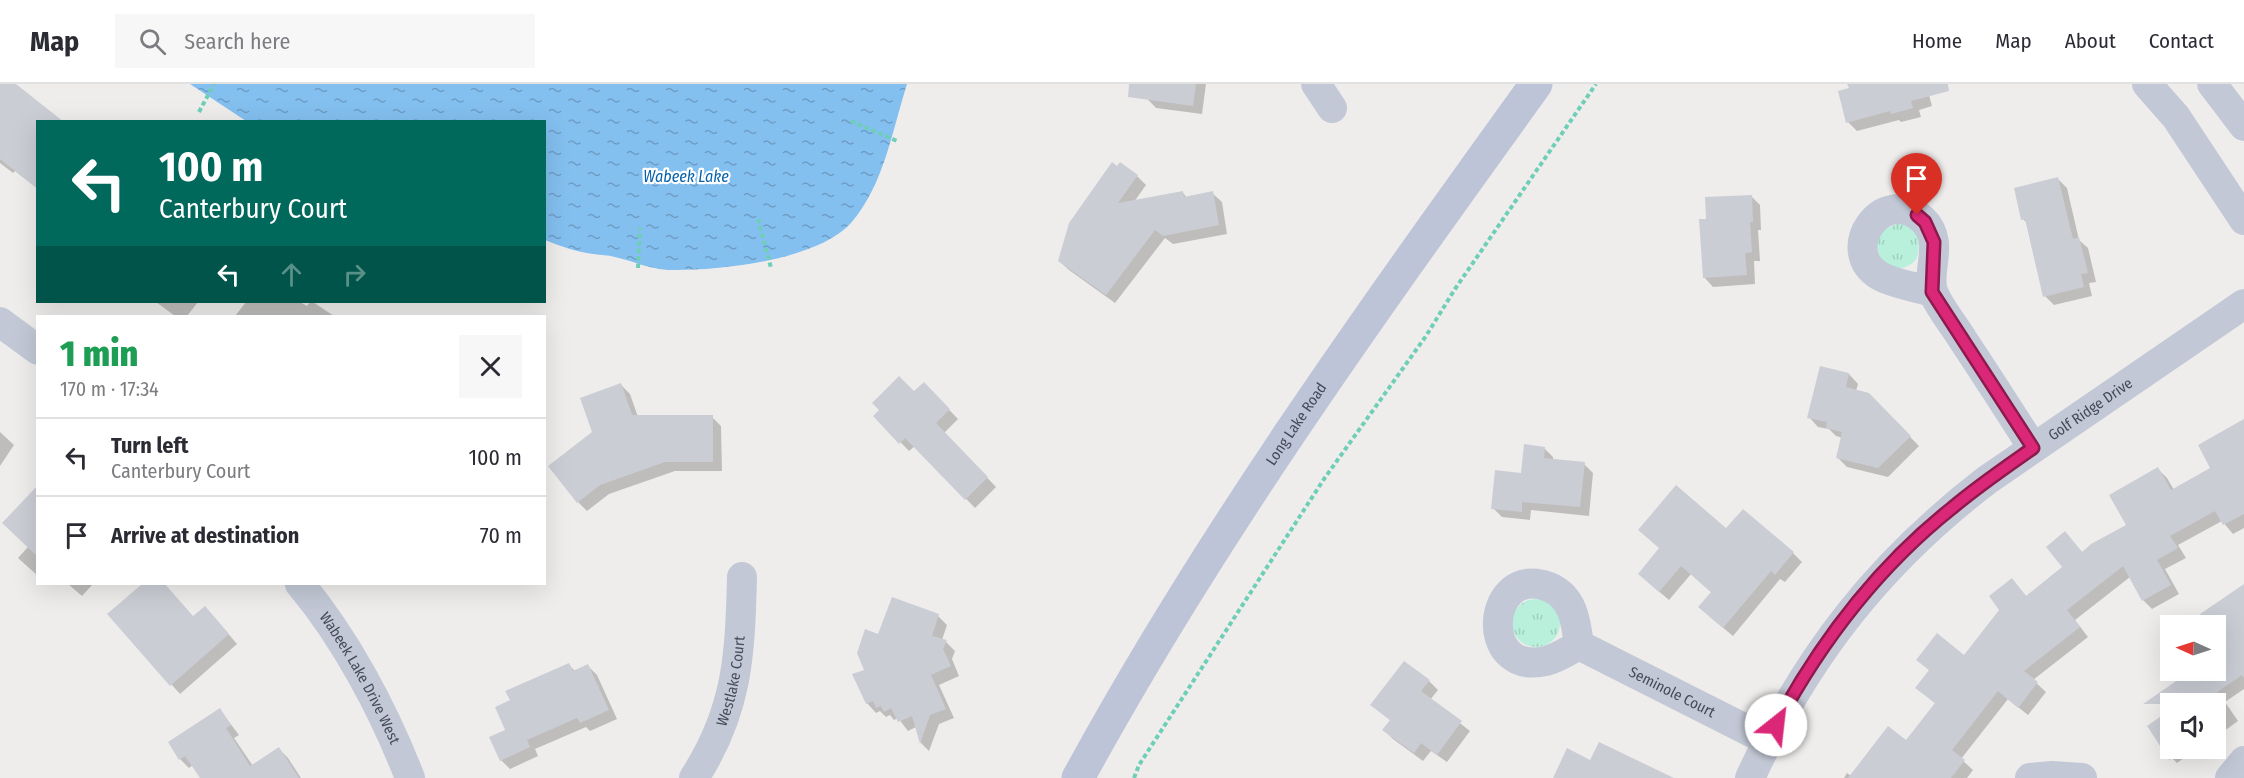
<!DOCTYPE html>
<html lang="en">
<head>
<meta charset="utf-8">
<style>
	body { margin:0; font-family:"Fira Sans Condensed",sans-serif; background:#f7f7f7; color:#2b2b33; height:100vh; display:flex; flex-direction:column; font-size:22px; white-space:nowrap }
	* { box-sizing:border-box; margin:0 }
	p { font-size:20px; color:#7c7c81 }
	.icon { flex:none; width:33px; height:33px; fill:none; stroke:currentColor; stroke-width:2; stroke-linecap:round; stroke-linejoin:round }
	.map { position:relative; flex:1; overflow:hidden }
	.drawer { position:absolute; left:36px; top:231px; width:510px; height:270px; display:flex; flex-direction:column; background:#fff; border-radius:0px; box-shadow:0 6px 24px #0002 }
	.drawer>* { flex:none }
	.hud { position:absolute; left:36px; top:36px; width:510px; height:183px; border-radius:0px; box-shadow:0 6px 24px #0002; background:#00695c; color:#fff; overflow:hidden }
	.needle { width:39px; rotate:273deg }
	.buttons { position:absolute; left:2160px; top:531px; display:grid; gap:12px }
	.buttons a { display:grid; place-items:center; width:66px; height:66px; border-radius:0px; background:#fff; box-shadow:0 6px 24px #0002; font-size:30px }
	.pin { position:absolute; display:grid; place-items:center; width:51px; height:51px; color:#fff; margin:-62px -26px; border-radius:50% 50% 50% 0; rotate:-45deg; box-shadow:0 0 6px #0007 }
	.pin .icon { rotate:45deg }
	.me { position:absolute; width:66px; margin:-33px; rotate:29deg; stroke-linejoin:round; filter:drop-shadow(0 0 4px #0008) }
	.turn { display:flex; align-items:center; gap:21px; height:126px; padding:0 24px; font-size:27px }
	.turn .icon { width:78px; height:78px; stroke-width:2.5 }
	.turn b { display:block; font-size:42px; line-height:51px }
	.lanes { display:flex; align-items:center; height:57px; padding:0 24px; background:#0003; justify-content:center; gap:30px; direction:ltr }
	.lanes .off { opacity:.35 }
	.round { display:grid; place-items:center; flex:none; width:63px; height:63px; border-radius:0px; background:#f7f7f7 }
	.overview { display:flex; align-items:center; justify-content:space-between; height:102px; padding:0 24px }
	h1 { font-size:36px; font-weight:800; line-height:45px; color:#1e9e55 }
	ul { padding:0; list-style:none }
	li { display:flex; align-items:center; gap:18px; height:78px; padding:0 24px; border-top:2px solid #e1e1e2 }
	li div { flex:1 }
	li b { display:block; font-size:22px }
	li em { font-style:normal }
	header { display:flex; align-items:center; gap:36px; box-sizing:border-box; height:84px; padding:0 30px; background:#fff; border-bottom:2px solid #e1e1e2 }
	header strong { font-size:28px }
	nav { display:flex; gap:33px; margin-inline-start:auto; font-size:21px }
	.search { width:420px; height:54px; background:#f7f7f7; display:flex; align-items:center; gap:15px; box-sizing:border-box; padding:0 21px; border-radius:0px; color:#7c7c81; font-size:22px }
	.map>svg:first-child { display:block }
</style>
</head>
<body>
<header>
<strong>Map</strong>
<div class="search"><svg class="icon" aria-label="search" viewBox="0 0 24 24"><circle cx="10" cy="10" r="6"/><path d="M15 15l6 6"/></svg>Search here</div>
<nav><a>Home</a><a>Map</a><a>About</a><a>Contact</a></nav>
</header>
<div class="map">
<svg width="2244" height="694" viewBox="0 0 2244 694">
	<defs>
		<pattern id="grass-tufts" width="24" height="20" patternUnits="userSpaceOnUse" patternTransform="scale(1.5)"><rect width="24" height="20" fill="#b8f0db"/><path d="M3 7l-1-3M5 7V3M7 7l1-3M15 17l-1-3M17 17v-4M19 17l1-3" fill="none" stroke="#9fcfbe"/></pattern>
		<pattern id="water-ripples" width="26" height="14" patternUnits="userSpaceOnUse" patternTransform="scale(1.5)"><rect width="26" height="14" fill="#83bfef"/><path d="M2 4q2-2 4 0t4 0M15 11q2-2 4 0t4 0" fill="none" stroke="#6d9dc5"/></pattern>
	</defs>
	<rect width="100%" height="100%" fill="#efedec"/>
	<path fill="url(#grass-tufts)" d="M1902,138L1918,150C1919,170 1921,179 1899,185L1883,180L1874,156L1877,148Z
		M1512 539a24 24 0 1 1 48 0a24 24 0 1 1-48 0Z"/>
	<path fill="url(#water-ripples)" d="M190,0H907C892,47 884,101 851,139C816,177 718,187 668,186C649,185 633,177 615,173C608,171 600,171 593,170C576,168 560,162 545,156L544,38L246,37Z"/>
	<path fill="#0003" d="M3,0H14L38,38V105L15,87L13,89L0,79V4Z
		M1133,0H1206L1202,30L1156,24Z
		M1849,0H1926L1932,22L1919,26L1921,33L1901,38L1899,36L1857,47L1848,38L1850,5Z
		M1137,92L1146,101L1134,118L1183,109L1187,114L1212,109L1222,118L1227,150L1173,160L1165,154L1115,219L1069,186L1059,177Z
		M2058,95L2067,104L2079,156L2088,164L2096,198L2089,199L2092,212L2054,221L2045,212L2028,140L2023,135Z
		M1751,112L1760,121L1761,146H1758L1760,177H1754L1755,200L1713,203L1704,193L1707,136Z
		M156,218H198L187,232H175Z
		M246,218H300L307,222L310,218H313L334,232H235Z
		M1849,290L1858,300L1856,307L1868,310L1919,362L1888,393L1847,383L1838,374L1843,354L1836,352L1829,345L1818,343L1809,333Z
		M924,300L958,335L944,349L996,403L975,424L915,362L909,367L875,332L914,309Z
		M621,301L630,310L638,333H712L721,342L722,387H675L609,410L587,427L578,418L594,348Z
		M2244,337V444L2233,450L2222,437L2178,461L2186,474L2165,485L2179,510L2152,525L2143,516L2130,493L2075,536L2088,553L2033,596L2046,608L2028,631L2008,615L1961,675L1973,686L1967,694H1844L1847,689L1851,692L1907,658L1936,620L1917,604L1930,587L1918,576L1964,573L2001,526L2012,496L2027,513L2064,483L2065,449L2083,469L2128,441L2158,385L2167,394L2174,406L2213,384Z
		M0,348L14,361L0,382Z
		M1544,364L1553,373V376L1584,380L1593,389L1589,432L1531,426L1530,436L1502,433L1493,424Z
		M38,403V492L18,474L28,463Z
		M1727,446L1793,469L1802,478L1785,498L1780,495L1733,552L1709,532L1712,509L1691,490L1669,516L1649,499Z
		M68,500H93L82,512Z
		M145,500H164L194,534L214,533L237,560L180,610L110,531Z
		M2244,502V605L2225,618L2238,637L2216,653V620H2170V624L2160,610L2216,586V572L2226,565L2216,550V542Z
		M938,532L947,541L942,556L946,558L955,567L952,575L959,592L939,601L954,634L939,640L929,667L921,659L916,643L908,647L898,634L894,636L890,631L886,633L880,627L876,629L867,619L865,586L879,552Z
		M568,580L576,588L588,582L597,591L617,635L590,647L586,643L535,665L538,672L510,685L501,676L507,647Z
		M1429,597L1438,606L1430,616L1470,647L1447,678L1431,667L1423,677L1393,655L1384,646L1391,637L1372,621Z
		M220,626L239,651L234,654L253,682L279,665L288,674L301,694H201L193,681L189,684L180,675Z
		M2170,628V664H2198L2177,679L2168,670L2149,642Z"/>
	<path fill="#cbcdd5" d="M0,0H16L64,38H38V105L0,75Z
		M1129,0H1196L1193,22L1128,13Z
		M1847,0H1948L1949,7L1911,17L1913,24L1891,30L1890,27L1846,39L1838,7L1849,4Z
		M1112,78L1117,82L1120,78L1138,91L1118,119L1183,107L1184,113L1213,107L1219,141L1163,152L1155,146L1106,211L1058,177L1069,139Z
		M2058,93L2073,155L2079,153L2088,189L2081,190L2084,203L2043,213L2025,135L2021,136L2014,104Z
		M1752,111L1753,138H1750L1752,168L1745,169L1747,191L1703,194L1699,135H1706L1705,113Z
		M1820,282L1849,289L1846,303L1869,309L1911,352L1878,384L1836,374L1842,348L1826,344L1827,338L1807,334Z
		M899,292L914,307L924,298L950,325L936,339L988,393L965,416L905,354L899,360L873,332L879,326L872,319Z
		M621,299L632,331H713V378H665L600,401L577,419L548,382L592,348L580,314Z
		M2244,335V430L2223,441L2215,427L2170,452L2178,464L2157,476L2171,501L2142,517L2123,482L2067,526L2080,543L2024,587L2038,598L2018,624L1998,607L1952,666L1965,676L1951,694H1848L1888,642L1906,656L1935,619L1915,604L1929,586L1916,576L1937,549L1964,571L1999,526L1989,512L2012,494L2026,512L2062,483L2046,463L2065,447L2082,468L2091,460L2126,441L2109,411L2158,383L2171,406L2210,384L2198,361Z
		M1524,360L1545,363L1544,374L1585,378L1580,423L1522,418V428L1491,425L1495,386L1521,389Z
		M38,401V473L2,439Z
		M1676,401L1726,444L1743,425L1794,468L1775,491L1771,487L1723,544L1698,523L1711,508L1681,482L1659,508L1638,490L1659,464L1638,446Z
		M142,500H165L193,532L205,522L229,550L170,602L107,530Z
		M2244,500V594L2242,591L2217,608L2225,620H2143L2192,586H2216V570L2224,564L2216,552V542H2208L2200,530Z
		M892,513L939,530L932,552L947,556L943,565L951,582L931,591L946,625L930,631L920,660L912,632L898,638L891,624L884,628L881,622L876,624L873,617L866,620L852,590L864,586L857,569L865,545L878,550Z
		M1404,577L1430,596L1421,607L1462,637L1437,671L1421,659L1414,669L1382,646L1390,636L1370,621Z
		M569,579L573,587L588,580L609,626L580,639L577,634L527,656L530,663L500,677L489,653L505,646L495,623L510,616L505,607Z
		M220,624L231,641L226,644L250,682L279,663L299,694H200L185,672L179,676L168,658Z
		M2170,626V677L2147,642Z
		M1599,658L1674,694H1553L1567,664L1590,676Z"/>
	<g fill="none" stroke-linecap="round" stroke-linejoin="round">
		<path stroke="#6fcfb6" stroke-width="4" stroke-dasharray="4.5 3" stroke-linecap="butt" d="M199,28L214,0
			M851,37L897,57
			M758,135L771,184
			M638,184L640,144
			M1134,694L1139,681L1324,395L1426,252L1455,205L1596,0"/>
		<g stroke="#c2c8d5" stroke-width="30">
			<path d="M1316,0L1332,24"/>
			<path d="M2147,0L2176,33L2244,136"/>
			<path d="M2212,0L2244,42"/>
			<path d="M1932,208C1915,202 1896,201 1880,192C1837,167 1882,100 1922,135C1947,158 1924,189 1934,210C1941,226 1954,241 1963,256C1987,292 2010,328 2033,364"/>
			<path d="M0,238L38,266"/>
			<path id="s1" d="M300,500C346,555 384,627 410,694"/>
			<path id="s2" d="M1579,561C1568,567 1558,574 1546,577C1476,593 1487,478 1549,503C1573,513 1576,537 1579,561L1767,656"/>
			<path id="s3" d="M694,694C738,626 740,571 742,493"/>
			<path id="s4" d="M1750,694C1807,571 1879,479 1987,396L2244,220"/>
			<path d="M2030,694L2052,692L2082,694"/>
			<path d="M2230,694L2244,677"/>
		</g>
		<path stroke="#bec4d7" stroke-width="33" id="s5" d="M1078,694C1211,450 1374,225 1536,0"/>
	</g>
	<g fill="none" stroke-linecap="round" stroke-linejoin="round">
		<defs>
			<path id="route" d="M1776,641C1820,559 1879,482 1952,424C1978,402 2006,383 2033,364L1932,208L1934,158L1925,138L1917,131"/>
		</defs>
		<use href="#route" stroke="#8e194d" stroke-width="15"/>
		<use href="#route" stroke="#db2777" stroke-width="10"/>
	</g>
	<g text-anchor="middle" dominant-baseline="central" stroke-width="4.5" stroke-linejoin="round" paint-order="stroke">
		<g font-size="15" fill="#444b5a" stroke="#fff">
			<text stroke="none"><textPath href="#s4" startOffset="510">Golf Ridge Drive</textPath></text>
			<text stroke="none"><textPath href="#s5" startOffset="416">Long Lake Road</textPath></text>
			<text stroke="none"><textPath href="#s1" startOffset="112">Wabeek Lake Drive West</textPath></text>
			<text stroke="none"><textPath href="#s3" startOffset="105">Westlake Court</textPath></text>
			<text stroke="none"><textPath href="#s2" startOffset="358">Seminole Court</textPath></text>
		</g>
		<g font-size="16" font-style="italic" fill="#0662ab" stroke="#fff">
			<text x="686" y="92">Wabeek Lake</text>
		</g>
	</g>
</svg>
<div class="buttons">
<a><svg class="needle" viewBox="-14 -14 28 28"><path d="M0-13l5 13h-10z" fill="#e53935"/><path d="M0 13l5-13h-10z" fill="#7c7c81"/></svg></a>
<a><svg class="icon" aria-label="sound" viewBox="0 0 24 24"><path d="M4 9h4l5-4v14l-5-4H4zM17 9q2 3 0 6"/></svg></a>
</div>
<div class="pin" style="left:1917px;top:131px;background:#d93025"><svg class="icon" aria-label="arrive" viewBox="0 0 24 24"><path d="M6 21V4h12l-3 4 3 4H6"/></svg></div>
<svg class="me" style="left:1776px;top:641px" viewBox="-20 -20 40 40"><circle r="19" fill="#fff"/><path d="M0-13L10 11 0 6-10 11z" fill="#db2777"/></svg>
<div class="hud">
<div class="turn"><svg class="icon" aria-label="left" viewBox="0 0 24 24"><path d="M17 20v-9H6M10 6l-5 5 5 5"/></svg><div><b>100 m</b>Canterbury Court</div></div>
<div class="lanes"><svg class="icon" aria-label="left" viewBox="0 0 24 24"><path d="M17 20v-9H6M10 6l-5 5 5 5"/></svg><svg class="icon off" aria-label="ahead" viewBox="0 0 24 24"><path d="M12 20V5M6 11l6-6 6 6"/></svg><svg class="icon off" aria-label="right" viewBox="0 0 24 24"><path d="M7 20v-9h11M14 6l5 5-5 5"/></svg></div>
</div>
<section class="drawer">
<div class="overview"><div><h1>1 min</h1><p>170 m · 17:34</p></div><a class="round"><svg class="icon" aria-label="close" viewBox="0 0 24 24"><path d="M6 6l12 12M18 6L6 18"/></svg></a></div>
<ul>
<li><svg class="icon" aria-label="left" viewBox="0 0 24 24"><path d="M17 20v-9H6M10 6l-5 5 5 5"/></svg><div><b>Turn left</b><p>Canterbury Court</p></div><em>100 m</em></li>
<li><svg class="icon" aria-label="arrive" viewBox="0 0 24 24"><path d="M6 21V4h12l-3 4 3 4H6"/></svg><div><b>Arrive at destination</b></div><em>70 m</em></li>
</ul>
</section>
</div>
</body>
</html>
